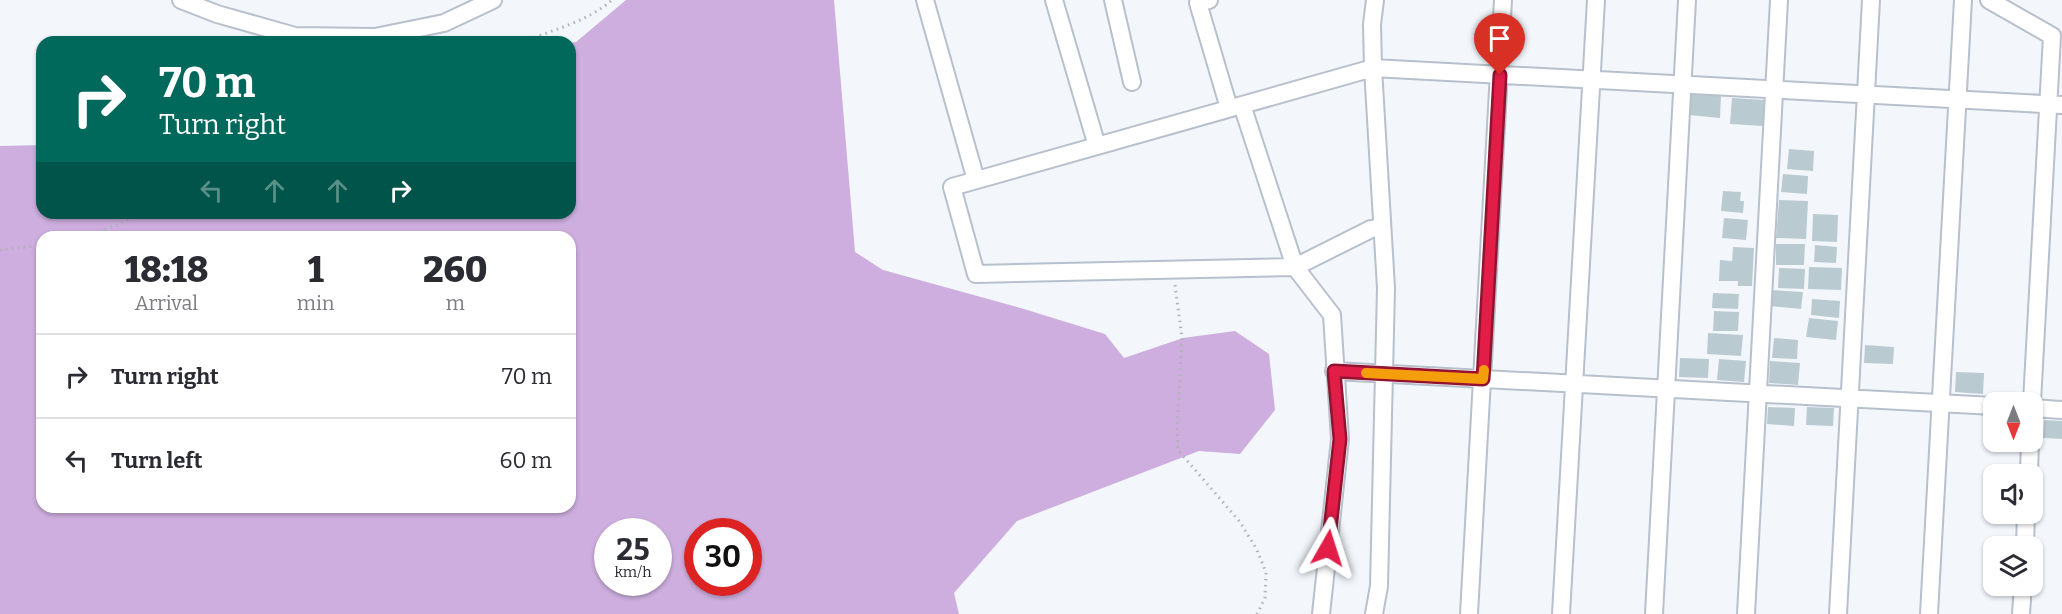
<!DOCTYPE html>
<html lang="en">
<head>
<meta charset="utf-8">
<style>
	body { margin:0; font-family:Bitter,serif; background:#f2f2f3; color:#2b2b33; height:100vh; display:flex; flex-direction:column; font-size:22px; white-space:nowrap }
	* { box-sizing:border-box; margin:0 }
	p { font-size:20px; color:#7c7c81 }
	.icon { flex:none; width:33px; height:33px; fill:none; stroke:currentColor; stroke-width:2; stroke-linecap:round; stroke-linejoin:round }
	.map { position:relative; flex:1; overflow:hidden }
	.drawer { position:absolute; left:36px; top:231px; width:540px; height:282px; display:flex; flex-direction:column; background:#fff; border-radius:18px; box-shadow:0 2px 4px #0004 }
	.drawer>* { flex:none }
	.hud { position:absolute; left:36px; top:36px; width:540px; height:183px; border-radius:18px; box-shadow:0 2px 4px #0004; background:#00695c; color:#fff; overflow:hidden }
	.needle { width:39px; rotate:180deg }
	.buttons { position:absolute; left:1983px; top:392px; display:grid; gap:12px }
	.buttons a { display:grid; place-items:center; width:60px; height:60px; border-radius:12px; background:#fff; box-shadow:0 2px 4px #0004; font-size:30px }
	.speed { position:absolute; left:594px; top:518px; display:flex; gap:12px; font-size:30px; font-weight:700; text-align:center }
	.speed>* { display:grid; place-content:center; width:78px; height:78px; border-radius:50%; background:#fff; box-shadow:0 2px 4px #0004; line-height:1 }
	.speed small { font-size:15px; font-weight:400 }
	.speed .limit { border:9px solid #d22; background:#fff; color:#111 }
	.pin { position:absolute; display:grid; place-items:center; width:51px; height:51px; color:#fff; margin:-62px -26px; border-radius:50% 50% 50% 0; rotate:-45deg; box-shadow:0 0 6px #0007 }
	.pin .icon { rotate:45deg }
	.me { position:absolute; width:66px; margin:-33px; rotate:6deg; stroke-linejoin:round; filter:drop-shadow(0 0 4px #0008) }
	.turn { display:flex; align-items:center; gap:21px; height:126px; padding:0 24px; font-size:27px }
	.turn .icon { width:78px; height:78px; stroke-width:2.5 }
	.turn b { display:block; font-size:42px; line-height:51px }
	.lanes { display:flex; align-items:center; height:57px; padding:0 24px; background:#0003; justify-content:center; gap:30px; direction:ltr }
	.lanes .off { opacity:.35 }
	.eta { display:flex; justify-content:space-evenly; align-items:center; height:102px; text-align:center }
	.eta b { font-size:36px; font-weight:800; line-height:42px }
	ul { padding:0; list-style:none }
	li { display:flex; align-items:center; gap:18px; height:84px; padding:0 24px; border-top:2px solid #e1e1e2 }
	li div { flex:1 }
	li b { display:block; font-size:22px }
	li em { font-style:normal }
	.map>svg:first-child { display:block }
</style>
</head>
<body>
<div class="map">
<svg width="2062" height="614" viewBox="0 0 2062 614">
	<rect width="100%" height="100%" fill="#f3f7fc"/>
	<path fill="#cdaede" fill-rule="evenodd" d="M626,0H834L855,252L883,270L1024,309L1105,334L1124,358L1183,338L1235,331L1269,354L1275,410L1240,454L1199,451L1017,521L954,593L959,614H0V146L42,145V213H570V43L576,42ZM42,237H570V507H42ZM608,531H658V582H608ZM698,531H748V582H698Z"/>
	<path fill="#bacad1" d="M1691,92L1721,95L1720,118L1689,115Z
		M1732,98L1764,100L1763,126L1730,124Z
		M1789,149L1814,151L1813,171L1787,169Z
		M1783,174L1808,176L1807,194L1781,192Z
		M1723,191L1741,192L1740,201H1744L1743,213L1721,211Z
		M1779,200L1808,201L1806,239L1776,238Z
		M1813,214L1838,215L1837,242L1812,241Z
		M1724,218L1748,220L1746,240L1722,238Z
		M1776,244H1805L1804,265H1776Z
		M1815,245L1837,247L1836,263L1814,262Z
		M1733,247L1754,248L1752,286H1738V281H1719L1720,260L1732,261Z
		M1809,267L1842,268L1841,290L1808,289Z
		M1779,268L1805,269L1804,289L1778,288Z
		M1770,290L1803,292L1801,309L1769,306Z
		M1713,293L1739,294L1738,309L1712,308Z
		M1812,299L1840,301L1839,318L1811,315Z
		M1714,311L1739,312L1738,331H1713Z
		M1809,318L1838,321L1836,340L1806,337Z
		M1708,333L1743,335L1741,356L1707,354Z
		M1774,338L1798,340L1797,359L1772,358Z
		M1865,345L1894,347L1893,364L1864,363Z
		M1680,358L1709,359L1708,378L1679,377Z
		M1719,359L1746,361L1744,382L1717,380Z
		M1770,361L1800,363L1798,385L1769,383Z
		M1956,372L1984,373L1983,394L1955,392Z
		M1768,407L1795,408L1794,426L1767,424Z
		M1807,407L1834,408L1833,426L1806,425Z
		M2044,420L2062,421V439L2043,438Z"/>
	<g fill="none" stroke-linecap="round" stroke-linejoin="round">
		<defs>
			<path id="minor" d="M181,0L217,14L295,36L375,37L444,23L493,0
				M925,0L976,180
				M1054,0L1097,146
				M1113,0L1132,82
				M1209,0L1198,3L1229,108
				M1989,0L2052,36L2032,402
				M1242,105L1295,267L1332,315L1340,439L1321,614
				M1382,227L1371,229L1295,267L976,274L952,187L1373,68L2062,105
				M1334,371L1994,406
				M2032,408L2062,410
				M2029,474L2030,441
				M2025,546L2026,513
				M1374,614L1379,586L1386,288L1373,68L1372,24L1375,0
				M1469,614L1503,0
				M1561,614L1596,0
				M1654,614L1687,0
				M1746,614L1779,0
				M1838,614L1871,0
				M1929,614L1963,0
				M2021,614L2023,585"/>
		</defs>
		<use href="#minor" stroke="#b7c0cc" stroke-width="20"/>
		<path stroke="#afb2b7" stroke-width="3" stroke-dasharray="1.5 4.5" stroke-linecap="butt" d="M523,42C552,30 589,21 612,0
			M82,237L117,225L142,213
			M0,250L42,245
			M1175,285L1182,338L1177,429L1178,450L1240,522L1256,548L1266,572L1265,598L1257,614"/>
		<use href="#minor" stroke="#fff" stroke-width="16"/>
	</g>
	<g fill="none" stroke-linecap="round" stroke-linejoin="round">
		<defs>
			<path id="route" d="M1328,548L1340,439L1334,371L1483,379L1500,75"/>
		</defs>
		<use href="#route" stroke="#92132f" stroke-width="15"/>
		<use href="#route" stroke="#e11d48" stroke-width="10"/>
		<path stroke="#f59e0b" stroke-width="10" d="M1366,373L1483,379L1484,370"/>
	</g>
</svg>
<div class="buttons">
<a><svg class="needle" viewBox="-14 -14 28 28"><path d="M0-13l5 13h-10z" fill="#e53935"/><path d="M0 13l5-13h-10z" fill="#7c7c81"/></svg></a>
<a><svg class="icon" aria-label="sound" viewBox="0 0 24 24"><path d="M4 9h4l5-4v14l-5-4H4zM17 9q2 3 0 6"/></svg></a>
<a><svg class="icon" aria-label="layers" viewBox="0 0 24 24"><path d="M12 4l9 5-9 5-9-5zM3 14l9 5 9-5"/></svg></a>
</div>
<div class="speed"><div>25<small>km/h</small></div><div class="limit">30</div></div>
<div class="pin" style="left:1500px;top:75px;background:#d93025"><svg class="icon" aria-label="arrive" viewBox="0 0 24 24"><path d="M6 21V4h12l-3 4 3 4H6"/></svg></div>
<svg class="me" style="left:1328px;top:548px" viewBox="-20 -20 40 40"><path d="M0-17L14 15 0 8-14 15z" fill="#e11d48" stroke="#fff" stroke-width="4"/></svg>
<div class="hud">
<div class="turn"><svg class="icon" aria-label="right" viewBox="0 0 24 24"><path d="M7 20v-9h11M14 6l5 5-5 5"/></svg><div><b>70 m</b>Turn right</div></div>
<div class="lanes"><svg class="icon off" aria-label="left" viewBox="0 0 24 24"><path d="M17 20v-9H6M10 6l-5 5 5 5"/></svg><svg class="icon off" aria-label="ahead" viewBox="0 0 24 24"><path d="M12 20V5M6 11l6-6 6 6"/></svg><svg class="icon off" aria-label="ahead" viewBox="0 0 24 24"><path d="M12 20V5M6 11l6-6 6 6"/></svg><svg class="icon" aria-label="right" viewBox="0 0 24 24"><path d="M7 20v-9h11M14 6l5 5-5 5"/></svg></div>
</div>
<section class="drawer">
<div class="eta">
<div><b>18:18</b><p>Arrival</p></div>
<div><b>1</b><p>min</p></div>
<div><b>260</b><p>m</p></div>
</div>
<ul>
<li><svg class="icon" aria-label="right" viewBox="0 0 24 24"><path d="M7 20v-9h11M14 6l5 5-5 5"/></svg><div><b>Turn right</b></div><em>70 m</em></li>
<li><svg class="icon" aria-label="left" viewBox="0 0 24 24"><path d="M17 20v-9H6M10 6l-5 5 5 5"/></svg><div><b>Turn left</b></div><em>60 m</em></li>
</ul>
</section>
</div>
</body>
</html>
